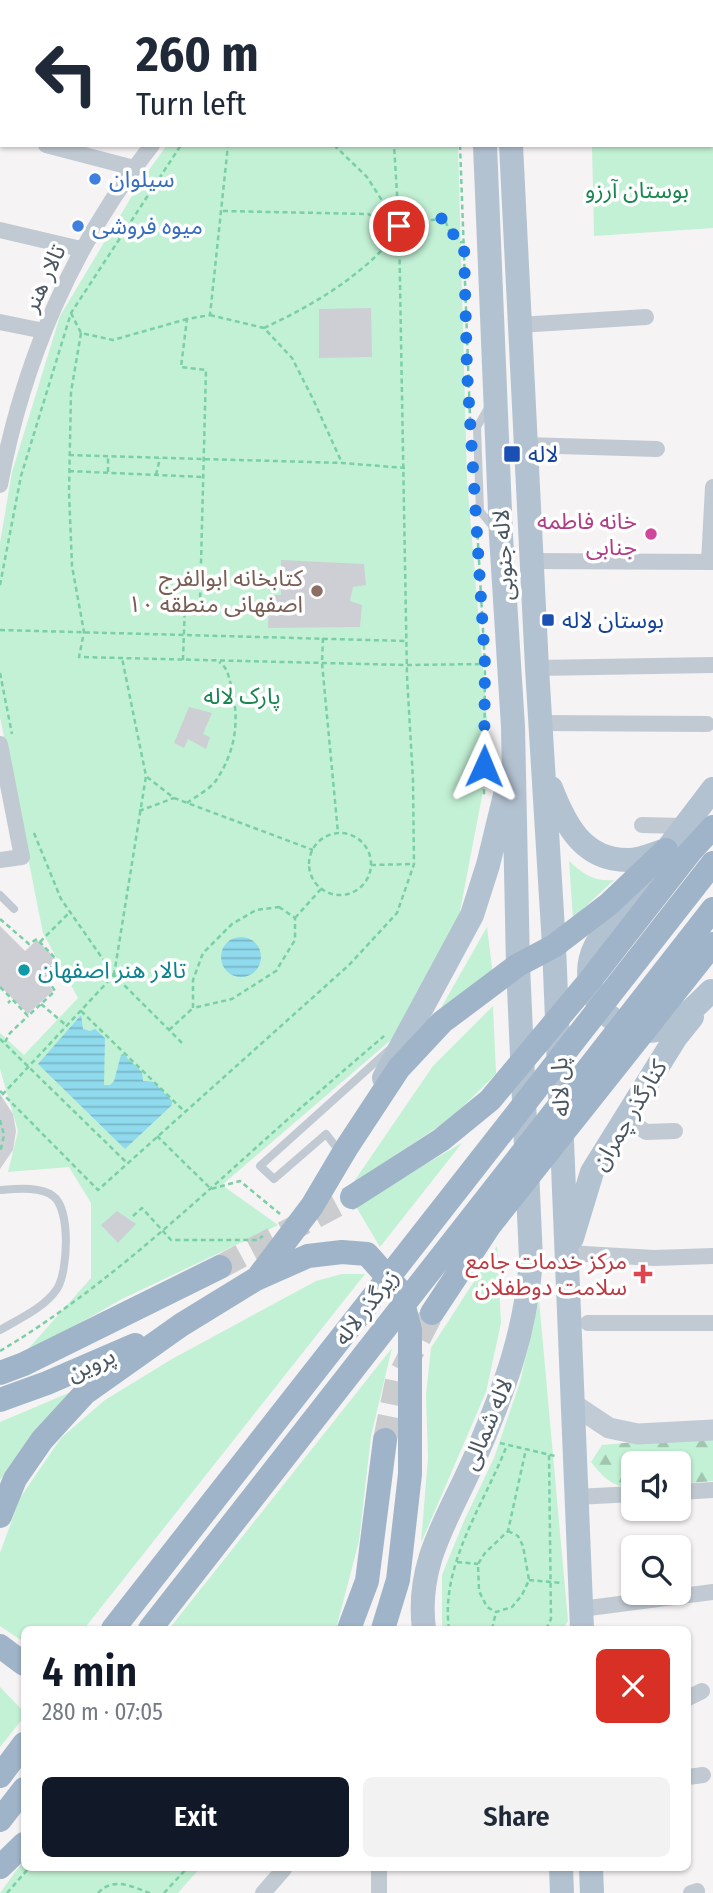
<!DOCTYPE html>
<html lang="en">
<head>
<meta charset="utf-8">
<style>
	body { margin:0; font-family:"Fira Sans Condensed","Noto Sans Arabic",sans-serif; background:#f2f2f3; color:#1f2937; height:100vh; display:flex; flex-direction:column; font-size:26px; white-space:nowrap }
	* { box-sizing:border-box; margin:0 }
	p { font-size:23px; color:#747a83 }
	.icon { flex:none; width:38px; height:38px; fill:none; stroke:currentColor; stroke-width:2; stroke-linecap:round; stroke-linejoin:round }
	.map { position:relative; flex:1; overflow:hidden }
	.panel { position:absolute; left:21px; top:1626px; width:670px; height:245px; display:flex; flex-direction:column; background:#fff; border-radius:10px; box-shadow:0 2px 5px #0004 }
	.panel>* { flex:none }
	.guide { position:absolute; left:0px; top:0px; width:714px; height:147px; box-shadow:0 2px 5px #0004; background:#fff; color:#1f2937; overflow:hidden }
	.tools { position:absolute; left:621px; top:1451px; display:grid; gap:14px }
	.tools a { display:grid; place-items:center; width:70px; height:70px; border-radius:10px; background:#fff; box-shadow:0 2px 5px #0004; font-size:35px }
	.pin { position:absolute; display:grid; place-items:center; width:60px; height:60px; color:#fff; margin:-30px; border:4px solid #fff; border-radius:50%; box-shadow:0 2px 7px #0007 }
	.me { position:absolute; width:77px; margin:-38px; rotate:1deg; stroke-linejoin:round; filter:drop-shadow(0 0 5px #0008) }
	.turn { display:flex; align-items:center; gap:24px; height:147px; padding:0 21px; font-size:32px }
	.turn .icon { width:91px; height:91px; stroke-width:2.5 }
	.turn b { display:block; font-size:49px; line-height:60px }
	.round { display:grid; place-items:center; flex:none; width:74px; height:74px; border-radius:10px; background:#f2f2f3 }
	.head { display:flex; align-items:center; justify-content:space-between; height:119px; padding:0 21px }
	h1 { font-size:42px; font-weight:600; line-height:52px; color:#111827 }
	.action { display:flex; gap:14px; margin-top:auto; padding:14px 21px }
	.action a { flex:1; height:80px; border-radius:10px; background:#111827; color:#fff; font-size:28px; font-weight:600; line-height:80px; text-align:center }
	.action a+a { background:#f2f2f3; color:#1f2937 }
	.map>svg:first-child { display:block }
</style>
</head>
<body>
<div class="map">
<svg width="713" height="1893" viewBox="0 0 713 1893">
	<defs>
		<pattern id="forest-firs" width="22" height="20" patternUnits="userSpaceOnUse" patternTransform="scale(1.75)"><rect width="22" height="20" fill="#c3f1d5"/><path d="M5 1l3.5 6h-7zM16 11l3.5 6h-7z" fill="#a0c6b0"/></pattern>
		<pattern id="water-rules" width="6" height="5" patternUnits="userSpaceOnUse" patternTransform="scale(1.75)"><rect width="6" height="5" fill="#90daee"/><path d="M0 2.5h6" fill="none" stroke="#78b4c4"/></pattern>
	</defs>
	<rect width="100%" height="100%" fill="#f5f3f3"/>
	<path fill="#c3f1d5" d="M281,0H450V2H279Z
		M713,14V228L594,236L592,145H712Z
		M167,145H458L467,480L490,754L458,922L392,1039L222,1185L278,1225L122,1299L22,1356L91,1278V1203L69,1167L8,1172L18,1131L0,1069V1033L24,1055L78,998L43,933L0,717V543L12,472L60,316L141,181Z
		M569,861C584,875 595,882 614,880L573,918Z
		M487,927L493,975L441,1008Z
		M493,1006L496,1074L450,1119L353,1183L433,1066Z
		M462,1143L380,1247L355,1205Z
		M497,1246L501,1323L486,1392L421,1543L428,1458L426,1395L431,1348Z
		M342,1274H365L84,1629H24V1642L0,1626V1553L20,1498L61,1438L105,1400L172,1359L316,1281Z
		M539,1300L568,1621L563,1629H442V1575L464,1521L494,1458L520,1382Z
		M392,1348L371,1436L359,1541L336,1629H169Z
		M78,1389L39,1428L0,1480V1422Z
		M0,1687L24,1712V1717L0,1747Z
		M24,1860V1867H201L178,1893H0Z"/>
	<path fill="url(#forest-firs)" d="M713,1435V1481L679,1484V1463H634L633,1487C614,1489 602,1476 591,1462L602,1445Z"/>
	<path fill="url(#water-rules)" d="M221 957a20 20 0 1 1 40 0a20 20 0 1 1-40 0Z
		M81,1015L83,1029L90,1031L95,1029L105,1038L104,1085H110L114,1081L121,1055L123,1054L142,1072L143,1081L154,1082L172,1101V1105L125,1149L38,1064Z"/>
	<path fill="#cdcfd5" d="M371,308L372,357L319,358V309Z
		M281,560L364,564L366,585L353,587L350,601L362,605L360,627L268,628L269,595H281Z
		M189,707L212,713L203,734L210,737L206,749L188,739L184,748L174,743Z
		M0,926L25,951L37,940L56,959L47,969L50,972L45,978L53,991L28,1014L0,986Z
		M0,1094L13,1114L16,1131L13,1150L0,1169Z
		M117,1211L136,1224L118,1243L101,1225Z"/>
	<g fill="none" stroke-linecap="round" stroke-linejoin="round">
		<path stroke="#caccce" stroke-width="24" stroke-dasharray="24 12" stroke-linecap="butt" d="M220,1267L352,1197
			M385,1440L397,1381L432,1313"/>
		<path stroke="#7ad0a6" stroke-width="2.5" stroke-dasharray="5 3.5" stroke-linecap="butt" d="M384,0V2
			M455,0V2
			M289,2L290,0
			M334,145L367,177L397,224
			M460,145L470,418
			M223,211L368,214L399,226
			M71,313L81,333L113,340L187,319
			M210,315L264,328L292,358L313,399L342,463
			M264,328C305,309 347,285 379,253C387,246 393,235 399,226L444,218L449,230L462,243
			M81,333L71,392L69,492L72,566L84,632L79,657L407,665L485,664
			M69,455L342,463L405,468
			M69,471L202,477
			M108,472V456
			M156,475L160,458
			M477,526L485,664L484,796
			M0,585L21,476L71,313L181,145
			M0,630L406,641
			M323,638L322,663L338,833
			M183,660L185,603L200,602L206,370L181,367L187,319L210,315L228,145
			M0,673L12,734
			M147,777L174,798L313,850
			M187,803C196,796 211,789 217,779C236,750 240,719 231,685C228,675 228,668 219,662
			M139,811L174,798
			M34,833L61,899L114,975
			M309 864a31 31 0 1 1 62 0a31 31 0 1 1-62 0Z
			M371,865L414,864
			M279,907L295,918V940L276,971L232,999L193,1008V980L203,953L232,924L256,910Z
			M295,918L321,889
			M0,919L29,944L37,939L57,960L50,968L53,972L47,979L55,991L28,1016L12,999L8,1003
			M40,942L70,912
			M114,975L146,776L122,658
			M0,987L12,999
			M41,1004L67,1026
			M81,1011L184,1111
			M169,1030L192,1009
			M0,1039L127,1163
			M5,1042L10,1033L28,1016
			M182,1043L114,975L3,1094L98,1190L349,965L397,913L414,864L413,780L407,676L399,226L394,145
			M0,1091L3,1094L0,1098
			M0,1120L4,1135L0,1153
			M157,1136L211,1189L240,1181L280,1214
			M133,1216L142,1208L171,1240H257L263,1236
			M0,1351C93,1296 179,1217 259,1145C300,1108 342,1072 384,1036
			M500,1443L555,1456
			M508,1531L518,1536L523,1546L529,1580L522,1595L512,1607L496,1612L487,1607L479,1591L478,1564L485,1553L508,1531L526,1449
			M457,1562L478,1564
			M529,1580L563,1583
			M449,1629C440,1564 485,1503 507,1445
			M492,1629L496,1612
			M546,1629L551,1619L549,1454
			M7,1893L28,1869
			M98,1893C114,1876 132,1887 150,1893
			M164,1893L188,1867"/>
		<path stroke="#c1cad2" stroke-width="8" d="M488,408L477,427L480,511L493,527
			M0,895L14,909
			M340,1152L326,1134L274,1179L260,1166L389,1050
			M0,1190C15,1189 40,1186 53,1196C71,1209 68,1272 57,1289C44,1308 19,1319 0,1330"/>
		<path stroke="#c1cad2" stroke-width="16" d="M157,0L160,2
			M8,2V0
			M134,2L135,0
			M270,2L272,0
			M0,33L2,27
			M0,55H2
			M0,133L2,134
			M46,145L134,168
			M0,230L81,249
			M0,322L44,331
			M519,325L646,317
			M526,445L657,449
			M0,485C23,361 73,244 152,145
			M532,561L713,562
			M709,562L713,487
			M537,668L713,665
			M541,723L707,724
			M0,744L22,857L0,860
			M642,825L684,826
			M626,1118L646,1132L675,1131
			M568,1253L654,1258L713,1256
			M588,1323H713
			M679,1492L713,1490
			M576,1497L634,1494
			M581,1609L713,1592
			M688,1698L702,1691
			M688,1777L703,1775
			M263,1893L284,1869
			M379,1893V1867
			M691,1893L697,1891"/>
		<path stroke="#c1cbd6" stroke-width="21" d="M573,1404L609,1428L638,1434L713,1430"/>
		<path stroke="#b3c2d1" stroke-width="24" d="M480,0V2
			M505,0V2
			M511,145L537,668L554,946L582,1629
			M551,788C565,824 583,861 629,860C641,860 655,853 666,850
			M711,991C689,1013 665,1040 630,1028C597,1017 579,980 595,947C602,932 617,917 626,904C655,865 684,827 713,789
			M384,1078L472,915L488,865L505,795
			M572,1238L592,1172L676,1037L692,1017
			M424,1629C415,1560 452,1513 477,1453C505,1387 526,1332 531,1259L518,965L513,727L501,536L485,145
			M561,1867L562,1893
			M591,1867L592,1893"/>
		<path stroke="#9fb4c9" stroke-width="24" d="M352,1197L441,1140L490,1100L591,979L690,852L713,827
			M259,1276L312,1206L347,1147L399,1068L442,1022L518,965L554,946L609,904L666,850
			M432,1313L490,1225L713,944
			M0,1373L24,1364L220,1267
			M0,1400L47,1383L135,1345
			M0,1516L15,1479L42,1440L85,1393L181,1325L256,1279L308,1256L342,1252L367,1254L400,1291L410,1330V1474L398,1580L383,1629
			M113,1629L713,863
			M150,1629L713,909
			M349,1629L367,1581L385,1440
			M0,1646L24,1664
			M0,1776L24,1744
			M0,1820L24,1789
			M0,1867L24,1844"/>
	</g>
	<g fill="none" stroke-linecap="round" stroke-linejoin="round">
		<path stroke="#1a73e8" stroke-width="12" stroke-dasharray="0 21.6" d="M399,226L444,218L449,230L464,245L467,371L485,664L484,766"/>
	</g>
	<g fill="#3f7fe0" stroke="#fff" stroke-width="2.5">
		<circle cx="95" cy="179" r="7"/>
		<circle cx="78" cy="226" r="7"/>
	</g>
	<g fill="#1a4fb4" stroke="#fff" stroke-width="2.5">
		<rect x="503" y="445" width="18" height="18" rx="3.5"/>
		<rect x="541" y="613" width="14" height="14" rx="3.5"/>
	</g>
	<circle fill="#d1479c" stroke="#fff" stroke-width="2.5" cx="651" cy="534" r="7"/>
	<circle fill="#8d6e63" stroke="#fff" stroke-width="2.5" cx="317" cy="591" r="7"/>
	<circle fill="#0f9aa8" stroke="#fff" stroke-width="2.5" cx="24" cy="970" r="7"/>
	<path fill="#e0444e" stroke="#fff" stroke-width="2.5" d="M639.5 1263.5h7v7h7v7h-7v7h-7v-7h-7v-7h7z"/>
	<g text-anchor="middle" dominant-baseline="central" stroke-width="7" stroke-linejoin="round" paint-order="stroke">
		<g font-size="23" fill="#366cbe" stroke="#fff" text-anchor="start">
			<text x="109" y="179">سیلوان</text>
			<text x="92" y="226">میوه فروشی</text>
		</g>
		<g font-size="23" fill="#17864f" stroke="#fff">
			<text x="637" y="190">بوستان آرزو</text>
			<text x="242" y="696">پارک لاله</text>
		</g>
		<g font-size="23" fill="#4a5661" stroke="#fff">
			<text transform="translate(44 278) rotate(-65)">تالار هنر</text>
			<text transform="translate(503 555) rotate(-93)">لاله جنوبی</text>
			<text transform="translate(560 1087) rotate(-92)">پل لاله</text>
			<text transform="translate(629 1115) rotate(-59)">کنارگذر چمران</text>
			<text transform="translate(366 1307) rotate(-52)">زیرگذر لاله</text>
			<text transform="translate(91 1364) rotate(-24)">پروین</text>
			<text transform="translate(487 1424) rotate(-67)">لاله شمالی</text>
		</g>
		<g font-size="23" fill="#164399" stroke="#fff" text-anchor="start">
			<text x="528" y="454">لاله</text>
			<text x="562" y="620">بوستان لاله</text>
		</g>
		<g font-size="23" fill="#b23c85" stroke="#fff" text-anchor="end">
			<text x="637" y="521">خانه فاطمه<tspan x="637" dy="26">جنابی</tspan></text>
		</g>
		<g font-size="23" fill="#785e54" stroke="#fff" text-anchor="end">
			<text x="303" y="578">کتابخانه ابوالفرج<tspan x="303" dy="26">اصفهانی منطقه ۱۰</tspan></text>
		</g>
		<g font-size="23" fill="#0d838f" stroke="#fff" text-anchor="start">
			<text x="38" y="970">تالار هنر اصفهان</text>
		</g>
		<g font-size="23" fill="#be3a42" stroke="#fff" text-anchor="end">
			<text x="627" y="1261">مرکز خدمات جامع<tspan x="627" dy="26">سلامت دوطفلان</tspan></text>
		</g>
	</g>
</svg>
<div class="tools">
<a><svg class="icon" aria-label="sound" viewBox="0 0 24 24"><path d="M4 9h4l5-4v14l-5-4H4zM17 9q2 3 0 6"/></svg></a>
<a><svg class="icon" aria-label="search" viewBox="0 0 24 24"><circle cx="10" cy="10" r="6"/><path d="M15 15l6 6"/></svg></a>
</div>
<div class="pin" style="left:399px;top:226px;background:#d93025"><svg class="icon" aria-label="arrive" viewBox="0 0 24 24"><path d="M6 21V4h12l-3 4 3 4H6"/></svg></div>
<svg class="me" style="left:484px;top:766px" viewBox="-20 -20 40 40"><path d="M0-17L14 15 0 8-14 15z" fill="#1a73e8" stroke="#fff" stroke-width="4"/></svg>
<div class="guide">
<div class="turn"><svg class="icon" aria-label="left" viewBox="0 0 24 24"><path d="M17 20v-9H6M10 6l-5 5 5 5"/></svg><div><b>260 m</b>Turn left</div></div>
</div>
<section class="panel">
<div class="head"><div><h1>4 min</h1><p>280 m · 07:05</p></div><a class="round" style="background:#d93025;color:#fff"><svg class="icon" aria-label="close" viewBox="0 0 24 24"><path d="M6 6l12 12M18 6L6 18"/></svg></a></div>
<div class="action"><a>Exit</a><a>Share</a></div>
</section>
</div>
</body>
</html>
